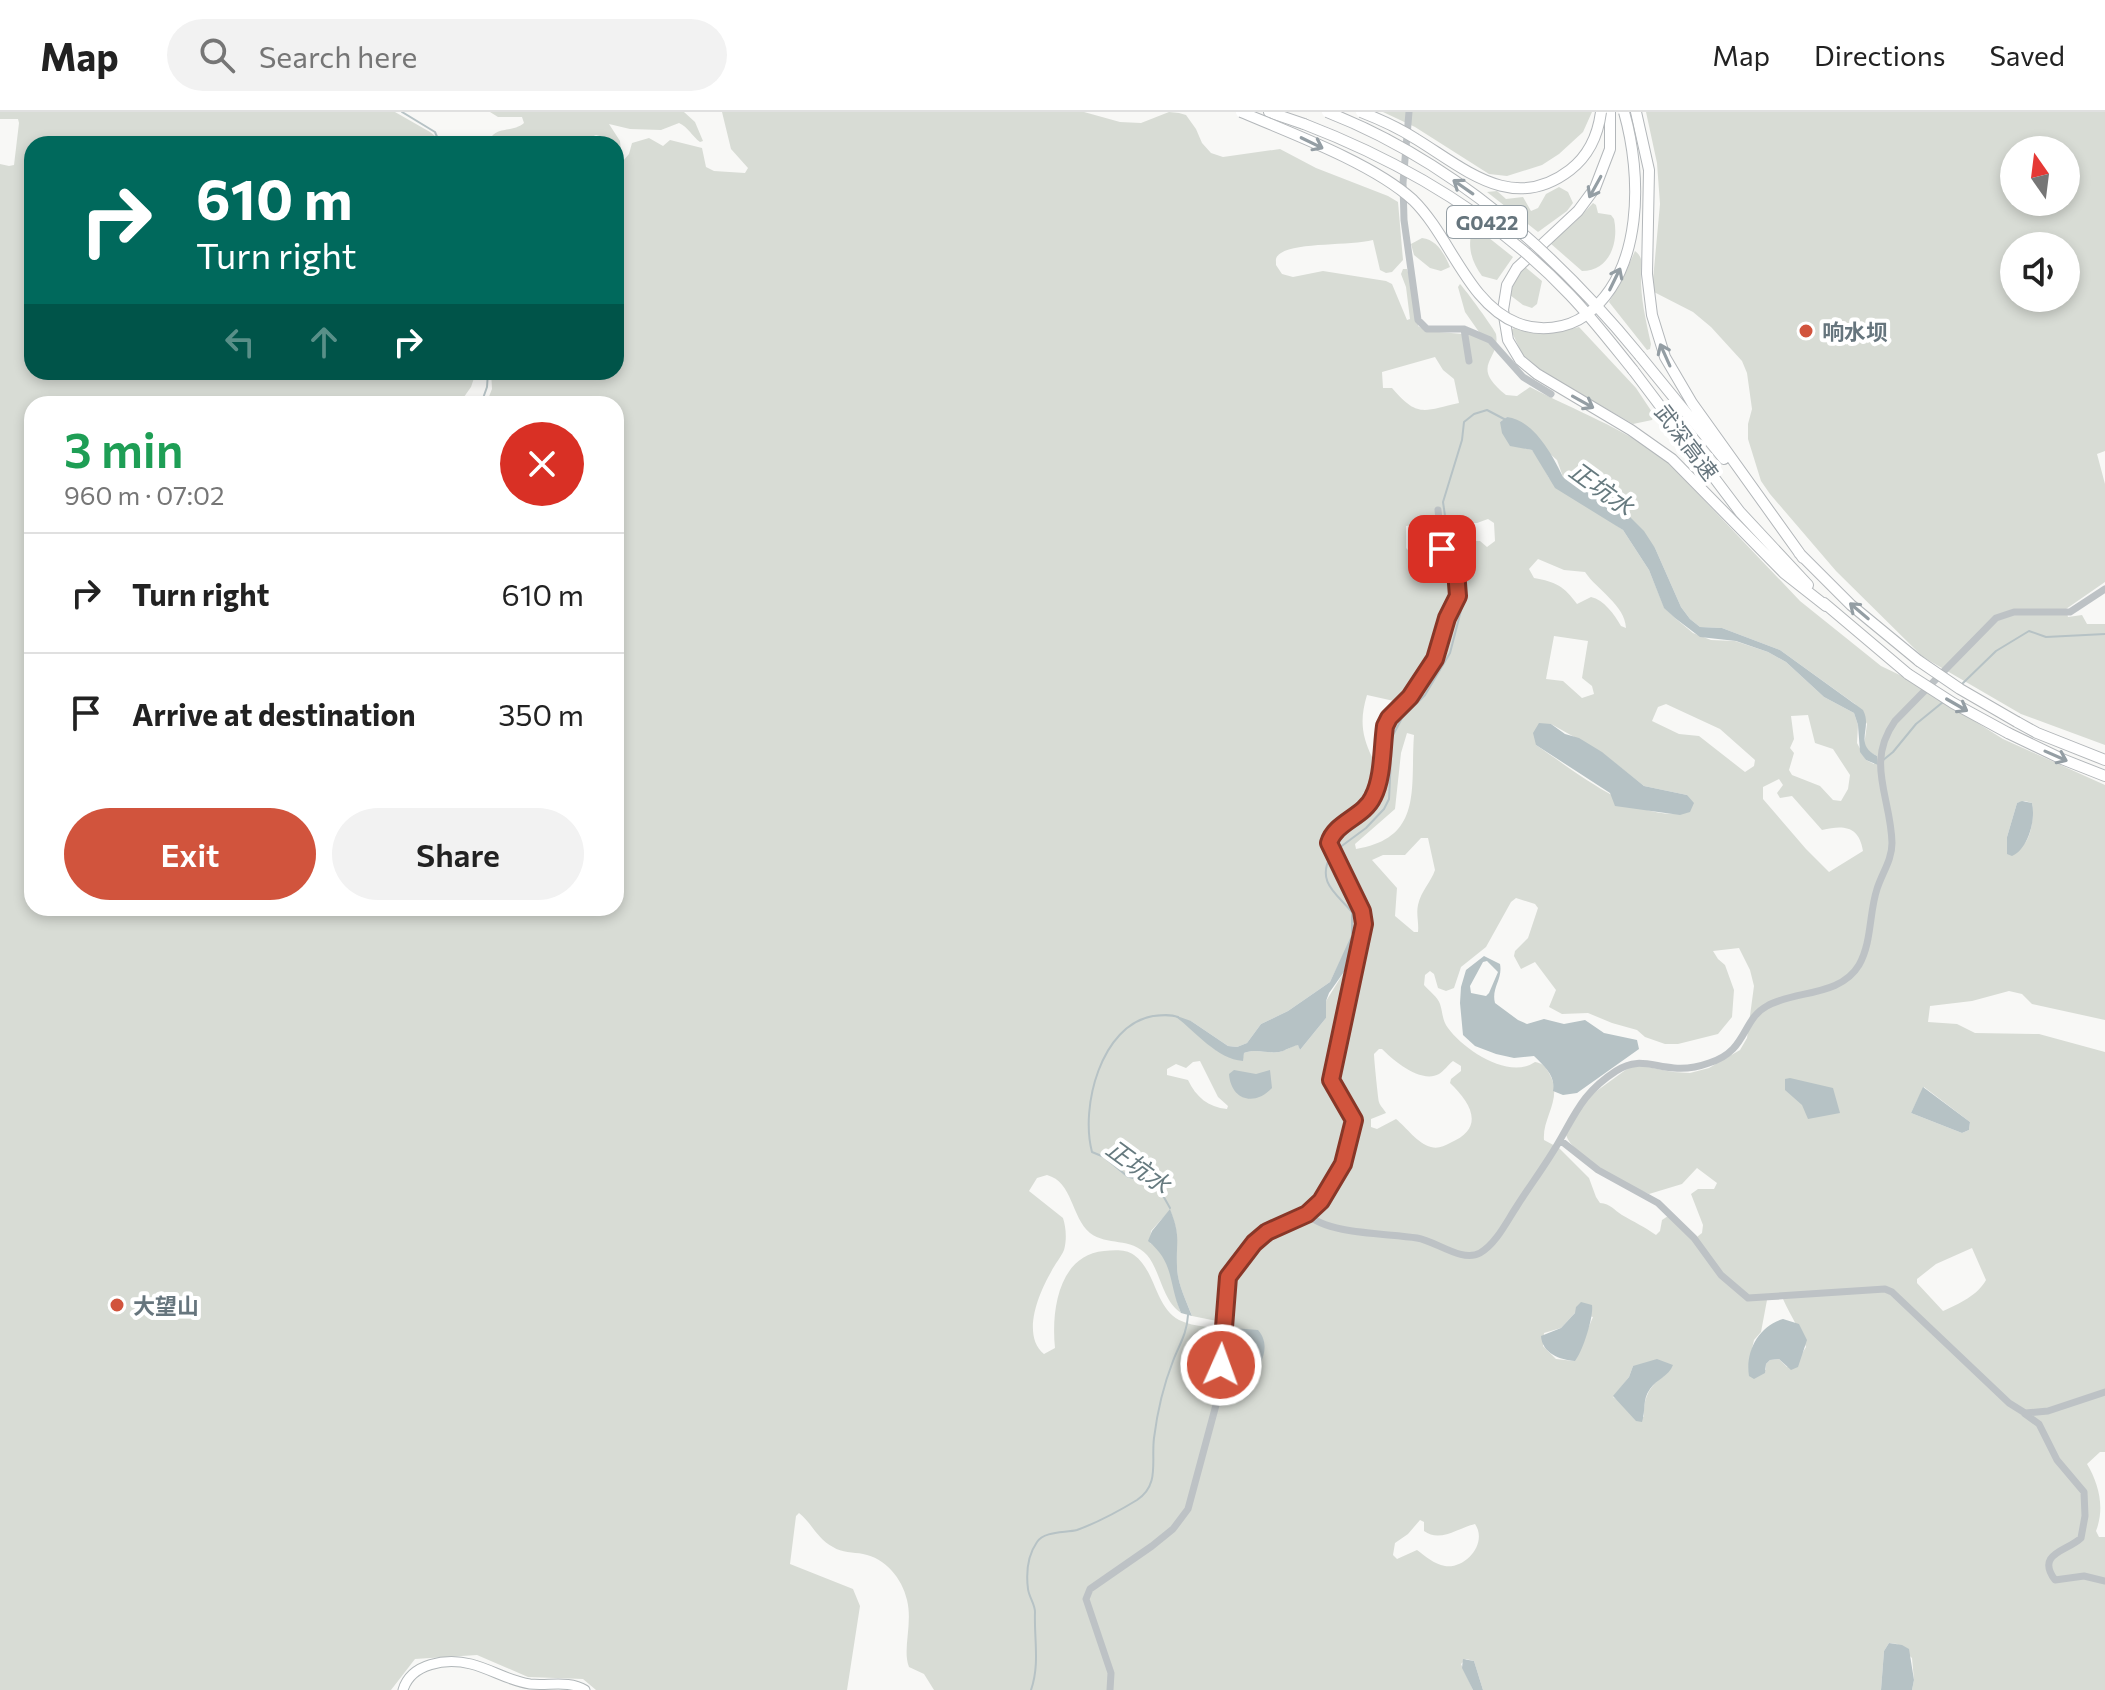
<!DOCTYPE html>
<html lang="en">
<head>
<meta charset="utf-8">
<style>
	body { margin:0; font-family:Commissioner,"Noto Sans SC",sans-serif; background:#f2f2f2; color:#222; height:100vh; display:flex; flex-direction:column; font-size:30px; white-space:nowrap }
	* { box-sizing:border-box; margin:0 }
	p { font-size:26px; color:#767676 }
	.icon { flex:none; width:44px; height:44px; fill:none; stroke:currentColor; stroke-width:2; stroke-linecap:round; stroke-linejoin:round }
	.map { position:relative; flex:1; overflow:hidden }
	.side { position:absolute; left:24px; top:284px; width:600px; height:520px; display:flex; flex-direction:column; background:#fff; border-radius:24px; box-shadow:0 4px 12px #0003 }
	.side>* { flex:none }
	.banner { position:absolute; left:24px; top:24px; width:600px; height:244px; border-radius:24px; box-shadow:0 4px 12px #0003; background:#00695c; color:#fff; overflow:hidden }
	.needle { width:52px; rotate:346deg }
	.fabs { position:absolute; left:2000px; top:24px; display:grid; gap:16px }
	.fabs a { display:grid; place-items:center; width:80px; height:80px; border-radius:50%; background:#fff; box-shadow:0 4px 12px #0003; font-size:40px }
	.pin { position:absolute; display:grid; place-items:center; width:68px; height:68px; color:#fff; margin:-34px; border-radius:16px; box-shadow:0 4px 12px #0006 }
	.me { position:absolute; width:88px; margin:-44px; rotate:2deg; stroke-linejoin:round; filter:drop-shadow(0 0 6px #0008) }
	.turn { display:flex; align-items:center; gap:28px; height:168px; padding:0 40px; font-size:36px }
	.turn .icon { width:104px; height:104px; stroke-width:2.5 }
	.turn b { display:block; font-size:56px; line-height:68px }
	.lanes { display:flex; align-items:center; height:76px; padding:0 40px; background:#0003; justify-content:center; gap:40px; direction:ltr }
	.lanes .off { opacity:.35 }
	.round { display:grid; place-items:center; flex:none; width:84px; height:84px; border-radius:42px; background:#f2f2f2 }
	.head { display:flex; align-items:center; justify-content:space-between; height:136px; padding:0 40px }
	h1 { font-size:48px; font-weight:600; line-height:60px; color:#1e9e55 }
	.cta { display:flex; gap:16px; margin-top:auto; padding:16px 40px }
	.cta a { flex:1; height:92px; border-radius:48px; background:#d1543d; color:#fff; font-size:32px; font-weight:600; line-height:92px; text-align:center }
	.cta a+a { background:#f2f2f2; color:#222 }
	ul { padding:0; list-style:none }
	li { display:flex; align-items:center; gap:24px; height:120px; padding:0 40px; border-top:2px solid #e0e0e0 }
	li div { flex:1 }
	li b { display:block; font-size:30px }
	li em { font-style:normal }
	header { display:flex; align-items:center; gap:48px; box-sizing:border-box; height:112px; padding:0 40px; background:#fff; border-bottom:2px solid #e0e0e0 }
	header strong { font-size:38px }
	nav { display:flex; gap:44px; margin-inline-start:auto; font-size:28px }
	.search { width:560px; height:72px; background:#f2f2f2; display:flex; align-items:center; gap:20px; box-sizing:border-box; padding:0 28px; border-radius:44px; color:#767676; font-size:30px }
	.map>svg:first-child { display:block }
</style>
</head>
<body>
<header>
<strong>Map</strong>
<div class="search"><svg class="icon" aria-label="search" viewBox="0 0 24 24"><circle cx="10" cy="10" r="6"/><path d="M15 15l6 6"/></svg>Search here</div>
<nav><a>Map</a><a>Directions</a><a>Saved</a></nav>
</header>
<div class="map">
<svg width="2105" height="1578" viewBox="0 0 2105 1578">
	<rect width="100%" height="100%" fill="#f8f8f6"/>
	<path fill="#d8dcd5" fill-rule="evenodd" d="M0,0H395L430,20L445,32H32V260H476L471,275L459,292H32V796H616V292H486L492,277L491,260H616V57L629,42L632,31L649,26L663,34L670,28L702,36L706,55L714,59L745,61L748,56L731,37L722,0H1084L1120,10L1141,11L1169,0L1179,1L1186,3L1196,17L1202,31L1211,41L1223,45L1280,37L1316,56L1388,84L1398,90L1403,148L1392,160L1386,161L1380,158L1373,128C1350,134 1298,130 1281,141C1275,145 1276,147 1276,153L1282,162L1293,165L1323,159L1386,169L1392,172L1407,208L1410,207L1406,175L1401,162L1403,157H1407L1419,195L1418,214L1427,219L1475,223L1479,220L1465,200L1458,175L1460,172C1465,177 1495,218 1496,222C1501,248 1468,253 1506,283L1517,284L1530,275C1576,299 1623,316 1665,347L1800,489L1881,554L1906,566L2003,627L2105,673V908L2032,892L2022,882L2009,879L1972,889L1930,894L1928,910L1957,912L1975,921L2039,922L2105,940V1340H2100L2087,1352C2099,1372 2105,1396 2096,1419L2099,1425H2105V1578H1912L1914,1568L1912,1546L1897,1532L1889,1531L1884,1539L1881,1578H1483L1474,1549L1466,1547L1461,1552L1473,1578H934L924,1562L909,1555C902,1538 913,1512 907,1488C902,1466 885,1446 863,1442C853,1440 842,1441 833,1435C817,1427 812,1411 799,1401L796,1404L790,1452L853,1477L860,1494L847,1578H596L583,1567L528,1565L477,1543L415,1547L391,1578H0V52L9,54L14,53L19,11L18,7H0ZM1435,245L1443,258L1454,267L1459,291C1423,299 1418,306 1392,276H1383L1382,260ZM1507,305L1557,348L1563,365L1569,369L1574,367L1602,386L1655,436L1681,495L1690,507L1700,515L1722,516L1780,538L1855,592L1867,612L1864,634L1866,638L1877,644L1874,652L1866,648L1857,631L1858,613L1854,601L1824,585L1786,550L1768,540L1735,529L1711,528L1693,521L1675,506L1664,495L1649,458L1623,418L1549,366L1537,344L1532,338L1519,335L1500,310ZM1488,407L1494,411L1495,429L1487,435L1480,429H1470L1463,411H1477ZM1436,410L1439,435L1409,439L1406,436V414ZM1538,447L1564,458L1585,460C1597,478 1625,493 1626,516L1621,514C1614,502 1604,488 1591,485L1577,492C1564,474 1556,470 1534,466L1529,457ZM1554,524L1588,529L1582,566L1592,574L1594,582L1582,586L1563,569L1546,567ZM1367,583L1394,589L1388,602L1380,607L1381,618L1385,623L1379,644L1372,645C1361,623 1360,606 1367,583ZM1666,592L1720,617L1755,648L1754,654L1745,660L1699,624L1679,622L1652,609L1658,595ZM1808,603L1815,631L1833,637L1850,663L1848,677L1841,689L1833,688L1820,674L1792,663L1789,658L1794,641L1790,636L1794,627L1791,604ZM1551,612L1601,640L1644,674L1687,683L1690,699C1642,715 1575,659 1536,633ZM1407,621L1414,623C1410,675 1424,726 1356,737L1355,732L1395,697L1401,641ZM1779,667L1783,673L1777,681L1780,686L1792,684L1822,718C1844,713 1859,714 1863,739L1829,760L1806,737L1763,687V675ZM2025,689L2032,691C2034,701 2032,723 2025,731C2021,736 2012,739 2007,742V725L2017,691ZM1421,726H1428L1435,758C1431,770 1421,779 1418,793C1416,802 1419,811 1418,820H1414L1395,804L1397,776L1372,748L1383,743H1405ZM1516,786L1535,792L1538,796L1528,826L1515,839L1514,844L1521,857L1535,850L1556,878L1549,895L1562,902L1588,901L1612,911L1637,918L1645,925L1665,932H1678L1718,922L1732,905L1734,878L1725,853L1718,847L1713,839L1739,836L1750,858L1754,874L1747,926L1740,938L1709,956L1690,961L1673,960L1637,953L1631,954L1587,986L1566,1023C1573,1045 1627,1072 1649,1082L1682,1072L1697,1056L1717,1071L1714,1077H1698L1691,1082L1703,1113L1702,1121L1693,1128L1668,1104L1662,1108L1660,1119L1656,1123C1645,1115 1634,1110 1622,1103C1614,1098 1611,1092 1600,1091L1596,1085L1589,1066L1559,1036L1544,1028C1542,1005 1564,986 1549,961C1545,954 1542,951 1535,950C1509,968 1464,938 1448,916C1442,908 1443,901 1440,892C1438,885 1429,879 1424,873L1425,863L1430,859L1434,862L1438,876L1446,879L1454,876L1461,855L1486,835L1511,790ZM1353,822L1346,857L1326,889V906L1300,938L1298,932C1292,934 1285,939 1279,940C1267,942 1257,936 1244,941L1243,945L1217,939L1188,914L1191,909L1228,934L1237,935L1247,931L1261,912L1288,899L1330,870ZM1379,937H1382C1393,948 1421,972 1439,962C1444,959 1448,953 1453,949L1461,954V959L1451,967L1450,971C1471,991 1486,1016 1450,1031C1444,1034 1438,1037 1431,1035C1418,1032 1406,1015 1396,1007L1377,1017L1371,1015V1007L1386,1001C1384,997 1380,994 1379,990C1378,987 1374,946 1374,942ZM1200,949L1218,985L1228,994L1227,997C1208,995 1196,985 1188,968L1167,963V957L1176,952L1186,956L1193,950ZM1924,975L1970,1010L1969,1018L1962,1021L1911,1001ZM1047,1063C1073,1070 1071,1105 1090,1121C1107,1134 1131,1125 1147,1143C1161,1160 1162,1188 1181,1201C1172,1179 1173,1143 1150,1131L1151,1119L1170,1098C1181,1126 1175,1128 1177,1155C1177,1171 1186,1188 1192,1204L1227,1211L1264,1229L1263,1244L1227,1275L1234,1238L1233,1220C1216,1214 1195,1216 1179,1208C1155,1195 1156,1159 1134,1143C1126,1137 1114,1138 1104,1139C1059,1143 1051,1198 1055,1236L1044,1242C1021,1223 1039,1181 1051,1160C1055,1152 1061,1145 1064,1138C1067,1128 1066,1115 1063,1106L1029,1079L1037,1066ZM1972,1136L1986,1168C1978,1183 1959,1192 1943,1199L1917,1171V1167L1936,1152ZM1783,1187C1791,1205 1800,1217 1806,1235L1800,1245L1787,1255L1779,1247L1770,1248L1766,1252V1258L1749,1250L1754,1228L1761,1220L1767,1188ZM1575,1201L1593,1205L1574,1249L1556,1247L1543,1234L1544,1221L1561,1216ZM1633,1254L1664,1264C1649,1274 1643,1286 1644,1305L1613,1285L1629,1265ZM1420,1408L1424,1410V1419C1440,1431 1458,1416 1475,1412C1488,1431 1466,1457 1445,1454C1434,1452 1425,1444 1417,1438L1397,1447L1393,1443L1395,1431L1408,1422Z
		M490,0H684L695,10L703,29L700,30C692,24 688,15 679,11L661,18L630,17L609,12L620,29L621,39L616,38V32H609L603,25L596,23L589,26L587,32H488C494,12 511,22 524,11L522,5H498Z
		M1383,0H1592L1583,20L1559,42L1542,53L1507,64L1489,62L1415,15Z
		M1646,0H2105V339L2097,342L2105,372V470L2066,497L2068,505L2082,503L2087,512H2105V633L2021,602L1923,545L1836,459L1770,382L1761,369L1748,327V312L1752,297L1747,261L1742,249L1711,215L1693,200L1652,179L1660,92L1657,51ZM2014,38H2066V90H2014ZM2014,134H2066V186H2014Z
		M1559,75L1568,80L1573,91L1567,99L1538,120L1487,80L1497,79L1506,87L1523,85L1531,99L1538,96L1546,82Z
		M1593,91L1596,93L1598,101L1611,103L1614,107C1619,130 1610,159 1582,159L1550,131L1575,110Z
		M1474,114L1513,145L1497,168L1482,164C1471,149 1466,132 1474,114Z
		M1422,126C1437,128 1444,141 1450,155L1441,159L1430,156L1414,143L1411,132Z
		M1635,139C1641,144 1642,147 1641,156C1640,185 1645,204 1651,232L1650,237L1647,238L1609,190L1623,166Z
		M1524,154L1542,169L1537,192L1532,196L1523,193L1510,183L1515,167Z
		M1579,215L1636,276L1654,303L1652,308L1633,312L1546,262L1522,242L1511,218L1514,216C1536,225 1556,221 1579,215Z"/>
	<path fill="#b6c2c5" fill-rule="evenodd" d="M1507,305C1534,308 1553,344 1563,365L1582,371L1625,400L1644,419L1655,436L1681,495L1690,507L1700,515L1722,516L1780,538L1863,598C1873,616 1853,632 1877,644L1878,653L1866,648L1860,640L1858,613L1854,601L1824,585L1786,550L1768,540L1736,529L1700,525L1675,506L1664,496L1649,458L1623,418L1555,376L1532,338L1510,334L1502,321L1500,310Z
		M1539,611L1551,612L1565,622L1579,626L1602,640L1644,674L1687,683L1694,691L1690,700L1680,703L1615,694L1610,681L1536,633L1533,621Z
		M2022,689L2032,691C2036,708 2028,737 2012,744L2007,742V725L2017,691Z
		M1352,822L1346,857L1329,881L1326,889V906L1300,938L1298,933C1292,934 1285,939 1279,940C1267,942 1257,936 1244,941L1243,949C1217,947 1196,920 1176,905L1177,904L1191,909L1228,934L1237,935L1247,931L1261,912L1288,899L1330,870Z
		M1484,844L1500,852C1503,867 1491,876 1495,891L1518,908L1527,912L1544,907L1564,912L1585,908L1604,921L1637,928L1639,937L1577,981L1563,983L1553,979C1556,964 1544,954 1534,944L1514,946L1496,942L1475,934L1463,923L1460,891L1461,875L1466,858ZM1487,849L1498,860L1489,881L1486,884L1471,881L1470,874L1483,850Z
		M1234,958L1256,962L1270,958L1272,976C1254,995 1231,988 1229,962Z
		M1790,966L1833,976L1840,1001L1808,1007L1802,993L1785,978V967Z
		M1923,975L1970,1010L1969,1018L1962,1021L1911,1001Z
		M1170,1097C1181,1125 1176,1127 1177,1154C1177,1171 1186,1188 1192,1204L1181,1201C1168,1171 1175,1151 1148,1129L1152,1119Z
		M1581,1190L1592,1193C1594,1205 1582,1241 1575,1249C1560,1248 1542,1241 1541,1224L1561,1216L1575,1201L1576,1195Z
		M1783,1207L1799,1212L1807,1228L1798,1255L1791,1258L1779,1247L1770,1248L1766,1252L1765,1261L1754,1267L1749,1264C1745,1239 1759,1214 1783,1207Z
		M1233,1216L1258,1218C1277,1239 1251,1273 1229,1280L1227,1275L1234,1238Z
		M1657,1247L1673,1253C1669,1264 1657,1267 1650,1277C1642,1288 1646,1298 1642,1310L1636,1309L1613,1284L1629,1265L1633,1254Z
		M1889,1531L1902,1533L1909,1537L1914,1568L1912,1578H1881L1884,1539Z
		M1463,1547L1474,1549L1483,1578H1473L1462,1556Z"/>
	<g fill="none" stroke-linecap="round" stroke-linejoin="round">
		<path stroke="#b6c2c5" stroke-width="2" d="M402,0L435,20L440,32
			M481,292L487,275L488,260
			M1962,572L1996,539L2029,519L2046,525L2105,522
			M1882,649L1893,640L1916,612L1943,590
			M1339,736L1366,716L1384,697L1389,687L1392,625L1402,606L1425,583L1450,541L1466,479L1463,462L1449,431L1443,390L1462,328L1464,310L1474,302L1487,298L1506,308
			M1331,743C1316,770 1336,781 1352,800V821
			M1170,1096L1161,1080L1145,1070L1127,1064L1104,1045L1092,1040C1080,995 1101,913 1153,904C1162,903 1170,902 1178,905
			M1031,1578C1040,1552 1034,1527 1035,1500C1035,1492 1029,1485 1028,1477C1026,1461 1028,1443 1037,1430C1044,1419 1065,1421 1077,1418C1096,1411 1119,1399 1137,1388C1160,1373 1151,1349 1154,1326C1157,1302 1164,1272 1173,1249C1179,1233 1187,1222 1188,1203"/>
		<defs>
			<path id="major" d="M403,1578C411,1551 446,1546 471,1552C491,1557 509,1569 530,1572C549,1574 569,1568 585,1578"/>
			<path id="highway" d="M1269,0L1304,12
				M1610,0V37L1595,76L1578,99L1517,156L1507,173L1503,198L1508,228L1520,248L1537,262L1631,318L1672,347L1784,461L1826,494
				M1636,0L1649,58L1647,162L1652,203L1665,245L1692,291L1803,446
				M1640,244L1724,347
				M1633,258L1740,400L1808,473
				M1799,441L1851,493L1919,549
				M1824,491L1908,562
				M2017,610L2037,621L2105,648
				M2008,621L2062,647L2105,664"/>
		</defs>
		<use href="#major" stroke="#b1b7b9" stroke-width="11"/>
		<use href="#highway" stroke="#b3b7ba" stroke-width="12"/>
		<path stroke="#bdc2c5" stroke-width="7" d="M1409,0L1403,71L1404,108L1418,208L1427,217H1464L1490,228L1523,265L1551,282
			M1464,217L1469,249
			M1560,1028L1598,1058L1658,1091L1694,1126L1721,1163L1748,1186L1885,1177L1892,1180L2009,1291L2025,1301L2048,1299L2105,1280
			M1307,1102C1328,1123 1388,1121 1417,1126C1436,1129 1462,1151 1480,1141C1496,1132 1507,1109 1517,1094C1531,1072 1547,1051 1560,1028C1577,998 1585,979 1616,959C1637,945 1651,954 1674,956C1685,957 1698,955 1709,951C1748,939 1741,908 1767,894C1795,878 1840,885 1859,853C1872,830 1869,801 1877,777C1882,761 1892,748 1892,731C1891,685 1865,651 1895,609L1996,506L2014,500H2070L2105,477
			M2025,1302L2039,1312L2057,1348L2084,1380L2085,1404L2081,1426C2068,1439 2035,1441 2055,1468L2084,1464L2105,1469
			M1110,1578L1111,1561L1086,1487L1090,1477L1152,1434L1173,1417L1188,1397L1216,1293L1228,1165L1254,1131L1267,1120L1307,1102L1321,1089L1343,1052L1354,1008L1331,968L1357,857L1364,812L1362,799L1329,731C1335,710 1364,705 1373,685C1383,666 1382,636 1385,614L1389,606L1410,585L1435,547L1447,506L1458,484L1456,459L1442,437L1438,398"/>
		<use href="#major" stroke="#fff" stroke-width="9"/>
		<use href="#highway" stroke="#fff" stroke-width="10"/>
		<defs>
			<path id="highway-bridge" d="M1241,0C1291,21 1374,52 1413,88C1450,124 1468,192 1517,211C1539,220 1567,217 1586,203C1644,159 1642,63 1624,0
				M1327,0C1453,49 1555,140 1640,244
				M1361,0C1379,7 1399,16 1416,27C1465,57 1513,102 1570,58C1588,44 1598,23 1601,0
				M1304,12C1403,50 1496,105 1570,183C1592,206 1612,232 1633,258
				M1919,549L1960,577L2017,610
				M1908,562L1953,591L2008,621"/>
		</defs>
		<use href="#highway-bridge" stroke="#b3b7ba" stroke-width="12" stroke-linecap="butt"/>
		<use href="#highway-bridge" stroke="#fff" stroke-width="10"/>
	</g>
	<defs><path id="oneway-shaft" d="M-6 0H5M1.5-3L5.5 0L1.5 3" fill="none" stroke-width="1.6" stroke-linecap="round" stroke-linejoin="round" transform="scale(2)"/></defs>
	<g stroke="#949ea4">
		<use href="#oneway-shaft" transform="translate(1312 31) rotate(26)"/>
		<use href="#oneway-shaft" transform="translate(1463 75) rotate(-145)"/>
		<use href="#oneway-shaft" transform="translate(1595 75) rotate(119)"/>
		<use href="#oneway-shaft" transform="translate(1615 167) rotate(-64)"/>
		<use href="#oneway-shaft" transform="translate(1665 243) rotate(-114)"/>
		<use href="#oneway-shaft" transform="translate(1583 290) rotate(29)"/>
		<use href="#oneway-shaft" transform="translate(1859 499) rotate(-140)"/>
		<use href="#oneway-shaft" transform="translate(1957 593) rotate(30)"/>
		<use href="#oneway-shaft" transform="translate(2056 644) rotate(24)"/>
	</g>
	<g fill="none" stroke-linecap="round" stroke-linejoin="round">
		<defs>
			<path id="route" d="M1221,1253L1228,1165L1254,1131L1267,1120L1307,1102L1321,1089L1343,1052L1354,1008L1331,968L1364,812L1362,799L1329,731C1335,710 1364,705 1373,685C1383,666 1382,636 1385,614L1389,606L1410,585L1435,547L1447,506L1458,484L1456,459L1442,437"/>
		</defs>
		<use href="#route" stroke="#883728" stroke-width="20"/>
		<use href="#route" stroke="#d1543d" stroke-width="14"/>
	</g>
	<g fill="#d1543d" stroke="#fff" stroke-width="3">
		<circle cx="1806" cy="219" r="8"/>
		<circle cx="117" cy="1193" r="8"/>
	</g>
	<g text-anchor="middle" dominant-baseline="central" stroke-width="8" stroke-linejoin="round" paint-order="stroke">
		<rect fill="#fff" stroke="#949ea4" stroke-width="2" x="1447" y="94" width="80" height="32" rx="6"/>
		<g font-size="20" font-weight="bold" fill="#66757d">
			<text x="1487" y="110">G0422</text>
		</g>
		<g font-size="22" font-weight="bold" fill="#66757d" stroke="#fff" text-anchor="start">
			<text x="1822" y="219">响水坝</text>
			<text x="133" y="1193">大望山</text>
		</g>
		<g font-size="22" fill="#66757d" stroke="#fff">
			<text transform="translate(1687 330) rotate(53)">武深高速</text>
		</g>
		<g font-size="24" font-style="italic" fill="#667a7f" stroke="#fff">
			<text transform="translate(1602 376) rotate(36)">正坑水</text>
			<text transform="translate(1139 1054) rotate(36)">正坑水</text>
		</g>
	</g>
</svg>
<div class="fabs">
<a><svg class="needle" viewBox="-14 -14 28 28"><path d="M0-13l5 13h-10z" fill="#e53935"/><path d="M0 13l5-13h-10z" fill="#767676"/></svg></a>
<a><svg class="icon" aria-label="sound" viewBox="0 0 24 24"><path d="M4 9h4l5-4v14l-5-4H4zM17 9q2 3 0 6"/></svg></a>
</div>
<div class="pin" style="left:1442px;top:437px;background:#d93025"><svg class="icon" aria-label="arrive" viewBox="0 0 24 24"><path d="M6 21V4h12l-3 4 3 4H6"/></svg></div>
<svg class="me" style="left:1221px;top:1253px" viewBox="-20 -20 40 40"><circle r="17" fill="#d1543d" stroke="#fff" stroke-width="3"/><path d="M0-11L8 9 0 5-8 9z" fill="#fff"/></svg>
<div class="banner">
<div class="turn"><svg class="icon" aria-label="right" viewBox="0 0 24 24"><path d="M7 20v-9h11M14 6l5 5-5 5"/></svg><div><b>610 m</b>Turn right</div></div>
<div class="lanes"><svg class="icon off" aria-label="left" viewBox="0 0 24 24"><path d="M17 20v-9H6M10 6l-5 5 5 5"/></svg><svg class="icon off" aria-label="ahead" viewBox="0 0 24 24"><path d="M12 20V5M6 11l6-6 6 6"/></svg><svg class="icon" aria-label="right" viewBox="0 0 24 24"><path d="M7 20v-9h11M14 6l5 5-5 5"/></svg></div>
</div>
<section class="side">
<div class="head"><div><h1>3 min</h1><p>960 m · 07:02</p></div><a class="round" style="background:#d93025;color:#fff"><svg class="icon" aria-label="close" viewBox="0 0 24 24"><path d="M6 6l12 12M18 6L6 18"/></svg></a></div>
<ul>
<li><svg class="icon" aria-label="right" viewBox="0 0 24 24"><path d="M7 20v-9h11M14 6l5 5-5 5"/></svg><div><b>Turn right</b></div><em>610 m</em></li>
<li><svg class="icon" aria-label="arrive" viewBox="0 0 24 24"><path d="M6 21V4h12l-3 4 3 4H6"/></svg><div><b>Arrive at destination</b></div><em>350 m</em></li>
</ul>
<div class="cta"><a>Exit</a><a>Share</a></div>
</section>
</div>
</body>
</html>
